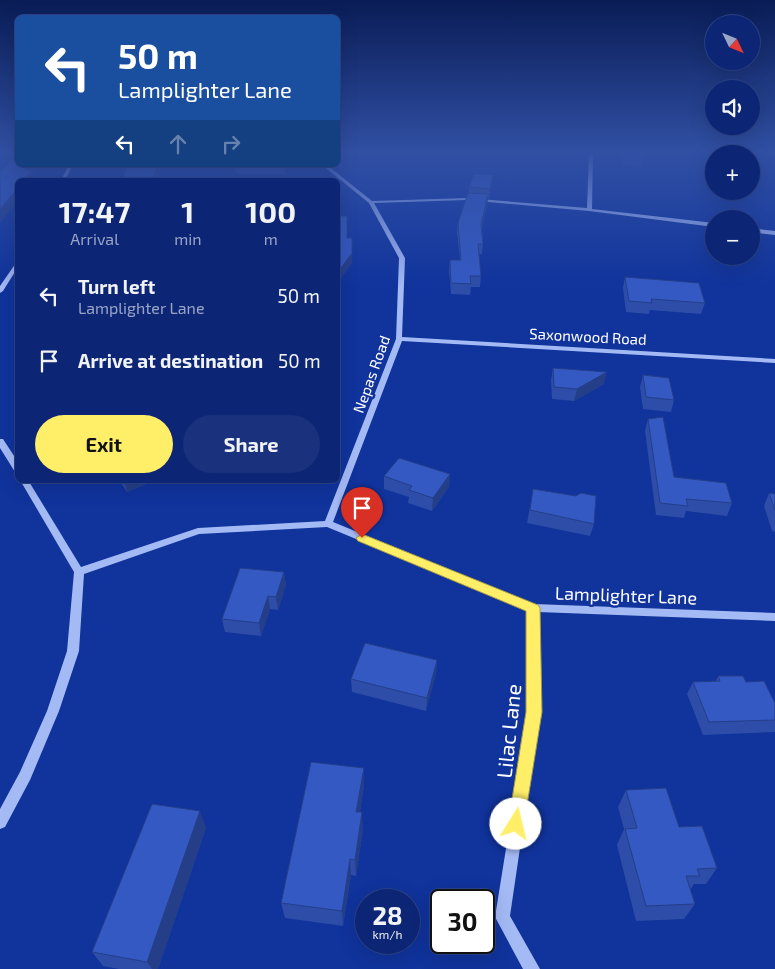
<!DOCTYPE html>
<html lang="en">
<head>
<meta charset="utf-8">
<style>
	body { margin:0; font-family:"Exo 2",sans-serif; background:#1a327d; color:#f1f3f6; height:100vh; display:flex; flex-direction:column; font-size:19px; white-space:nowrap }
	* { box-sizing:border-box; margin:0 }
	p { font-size:16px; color:#9aa5c5 }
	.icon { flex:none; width:28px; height:28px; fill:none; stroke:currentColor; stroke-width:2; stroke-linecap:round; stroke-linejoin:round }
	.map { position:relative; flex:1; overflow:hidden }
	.side { position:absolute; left:15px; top:178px; width:325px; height:305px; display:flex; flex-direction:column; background:#0c2675; border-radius:8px; box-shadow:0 5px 20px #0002,0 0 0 1px #2c4387 }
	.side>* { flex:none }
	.top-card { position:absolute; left:15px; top:15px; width:325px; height:152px; border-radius:8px; box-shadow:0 5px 20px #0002,0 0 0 1px #2c4387; background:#1a4fa0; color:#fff; overflow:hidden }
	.needle { width:32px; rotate:133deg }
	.fabs { position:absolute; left:705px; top:15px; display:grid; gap:10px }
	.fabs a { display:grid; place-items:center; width:55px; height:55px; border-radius:50%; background:#0c2675; box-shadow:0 5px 20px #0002,0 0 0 1px #2c4387; font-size:25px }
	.speed { position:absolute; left:355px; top:889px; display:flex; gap:10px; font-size:25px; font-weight:700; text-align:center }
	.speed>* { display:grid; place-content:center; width:65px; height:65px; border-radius:50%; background:#0c2675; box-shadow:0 5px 20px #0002,0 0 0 1px #2c4387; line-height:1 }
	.speed small { font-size:12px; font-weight:400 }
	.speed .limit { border:2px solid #111; border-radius:8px; background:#fff; color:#111 }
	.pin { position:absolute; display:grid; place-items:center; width:42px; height:42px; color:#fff; margin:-51px -21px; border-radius:50% 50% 50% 0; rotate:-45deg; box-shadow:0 0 5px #0007 }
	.pin .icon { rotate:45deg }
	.me { position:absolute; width:55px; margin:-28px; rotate:9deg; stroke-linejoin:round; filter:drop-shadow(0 0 4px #0008) }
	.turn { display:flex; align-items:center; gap:18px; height:105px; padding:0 20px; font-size:22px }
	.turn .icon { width:65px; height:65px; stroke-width:2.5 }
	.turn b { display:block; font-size:35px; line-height:42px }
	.lanes { display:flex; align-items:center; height:48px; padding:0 20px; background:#0003; justify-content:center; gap:25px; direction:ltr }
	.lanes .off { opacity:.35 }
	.eta { display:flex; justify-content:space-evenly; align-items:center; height:85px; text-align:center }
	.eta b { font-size:30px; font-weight:700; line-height:35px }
	.cta { display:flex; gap:10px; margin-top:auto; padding:10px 20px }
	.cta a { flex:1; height:58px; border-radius:30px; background:#ffef68; color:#111; font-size:20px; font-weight:700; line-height:58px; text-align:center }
	.cta a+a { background:#1a327d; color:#f1f3f6 }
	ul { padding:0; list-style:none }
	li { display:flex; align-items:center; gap:15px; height:65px; padding:0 20px }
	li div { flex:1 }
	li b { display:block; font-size:19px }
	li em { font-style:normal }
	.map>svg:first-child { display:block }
</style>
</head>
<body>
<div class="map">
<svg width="775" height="969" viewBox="0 0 775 969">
	<rect width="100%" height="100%" fill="#10339c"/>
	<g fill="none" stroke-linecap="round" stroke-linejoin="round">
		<path fill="#96b1f8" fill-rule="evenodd" d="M758,152L775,153V155L760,153Z"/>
		<path fill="#a4baf5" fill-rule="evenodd" d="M589,152H593L592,209L714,223V227L589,211L467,200L374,203L405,258L402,337L775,359V363L402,341L333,522L534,604L775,613V621L538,612L540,712L510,916L540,969H523L495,917L528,712V610L327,527L199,534L84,574L79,651L59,711L30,780L5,827L0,829V809L20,772L47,711L67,651L74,572L20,480H28L81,567L198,528L325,521L396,339L399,258L369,203L322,165H327L372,201L467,198L587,208Z
			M69,165H73L65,180H61Z
			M751,228L775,231V235L751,232Z
			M18,260V267L3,291L0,293V286Z
			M0,439H3L18,462V473L15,472L0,448Z"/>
	</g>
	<path fill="#2d4da8" d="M622,152H645L642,166L622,164Z
		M232,165H287L285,174H237Z
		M493,175L492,184L489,198H488L487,204L482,229L483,244L482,254H479L481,276L480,287H471L470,295L451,294L449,270L450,260H460L457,232L458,223L469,193V187Z
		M625,277L705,303L701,314L650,310L649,314L626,312L623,288Z
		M553,368L604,384L574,401L552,399L551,380Z
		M643,375L674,400L671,412L643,409L640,387Z
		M648,419L674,477L732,503L727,516L686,511L684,518L656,515L645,431Z
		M450,474L449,487L432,511L408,503L409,497L384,489V476Z
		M119,480H151V482L127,492Z
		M533,489L576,496L594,524L590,536L527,523Z
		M769,493L775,494V532L772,531L764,506Z
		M284,572L286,585L278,610L270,609L261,636L225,632L222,619Z
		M437,660L436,673L426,711L352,692L351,679Z
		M718,676L746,682L775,703V732L703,735L687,694L693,682L716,681Z
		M364,786L360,812L363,829L356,876L351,875L343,926L285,918L281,903Z
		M626,790L679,827L717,868L706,884H694L690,890L695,904L684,919L636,921L617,845L624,829L618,807Z
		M206,828L158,969H119L103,966L92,952Z"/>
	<path fill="#243e88" d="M26,165H31L29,174L32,170L35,179L34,180H24L25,170Z
		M158,165H162L158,180H153Z
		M285,165H287L285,174L284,166Z
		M493,175L492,184L489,198L490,189Z
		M18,188V201L0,223V209Z
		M488,194L487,204L480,235L481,225Z
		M352,238V263L338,283V272Z
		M607,372L604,384L574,401L577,389Z
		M450,474L449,487L432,511L433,498Z
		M124,480H151V482L127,492Z
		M284,572L286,585L278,610L276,597Z
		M268,596L270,609L261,636L259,623Z
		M437,660L436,673L426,711L427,698Z
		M364,768V786L357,829L356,812Z
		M200,811L206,828L158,969H152L147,962Z
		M362,812L363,829L356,876L355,860Z
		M350,859L351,875L343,926L342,911Z"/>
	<path fill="#3459c3" stroke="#243e88" d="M623,152H645L643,159L623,158Z
		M18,155V165H26L25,170H32L24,180H18V188L0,209V171Z
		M127,165H158L153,180H123Z
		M235,165H285L284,166L236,167Z
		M474,174L493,175L490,189L469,187Z
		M468,193L488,194L481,225L483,244H478L481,276H470L471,284L451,283L450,260H461L458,223Z
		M338,216H347V238H352V253L338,272Z
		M625,277L699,283L705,303L651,299L652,303L629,301Z
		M553,368L607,372L577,389L554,387Z
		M643,375L669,378L674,400L646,397Z
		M663,417L674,477L726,483L732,503L686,499L688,506L660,503L648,419Z
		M399,458L450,474L433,498L409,490L412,486L384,476Z
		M533,489L576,496L581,493L596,496L594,524L530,510Z
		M769,493L775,494V510Z
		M240,568L284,572L276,597L268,596L259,623L222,619Z
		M365,643L437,660L427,698L351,679Z
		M718,676H743L746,682L764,681L775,703V720L709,722L693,682L720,681Z
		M311,762L364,768L356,812H362L355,860L350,859L342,911L281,903Z
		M666,788L679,827L702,826L717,868L697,869L700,876H686L695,904L646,906L625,829L637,828L626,790Z
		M152,804L200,811L147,962L92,952Z"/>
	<linearGradient id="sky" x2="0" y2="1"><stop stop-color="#091c56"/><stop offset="0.53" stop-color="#3150a4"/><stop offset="1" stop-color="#3150a4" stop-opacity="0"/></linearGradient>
	<rect width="775" height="288" fill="url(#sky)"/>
	<path fill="#ffef68" stroke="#a69b44" d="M362,534L538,605L540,608L542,712L523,830L516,833L510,830L508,824L526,712V611L358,541L356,538Z"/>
	<g text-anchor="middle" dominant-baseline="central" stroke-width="5" stroke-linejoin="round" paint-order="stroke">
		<g font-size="15" fill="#fff" stroke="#10339c">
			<text transform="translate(588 336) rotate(3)">Saxonwood Road</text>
			<text transform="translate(371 374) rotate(-70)">Nepas Road</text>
		</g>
		<g font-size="18" fill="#fff" stroke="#10339c">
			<text transform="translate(626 595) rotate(2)">Lamplighter Lane</text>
		</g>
		<g font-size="21" fill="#fff" stroke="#10339c">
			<text transform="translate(508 731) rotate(-84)">Lilac Lane</text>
		</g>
	</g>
</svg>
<div class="fabs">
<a><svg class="needle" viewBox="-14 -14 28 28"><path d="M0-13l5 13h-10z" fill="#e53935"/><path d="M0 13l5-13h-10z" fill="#9aa5c5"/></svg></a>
<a><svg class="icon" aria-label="sound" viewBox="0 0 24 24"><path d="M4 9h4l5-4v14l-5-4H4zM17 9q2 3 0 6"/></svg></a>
<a>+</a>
<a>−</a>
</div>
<div class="speed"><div>28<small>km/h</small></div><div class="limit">30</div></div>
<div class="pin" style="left:362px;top:538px;background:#d93025"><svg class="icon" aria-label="arrive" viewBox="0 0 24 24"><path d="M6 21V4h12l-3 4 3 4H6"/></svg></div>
<svg class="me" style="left:516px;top:824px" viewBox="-20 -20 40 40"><circle r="19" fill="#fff"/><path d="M0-13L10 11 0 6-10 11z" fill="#ffef68"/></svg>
<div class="top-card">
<div class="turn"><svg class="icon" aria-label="left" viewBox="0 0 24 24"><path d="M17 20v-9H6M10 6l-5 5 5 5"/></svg><div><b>50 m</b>Lamplighter Lane</div></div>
<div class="lanes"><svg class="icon" aria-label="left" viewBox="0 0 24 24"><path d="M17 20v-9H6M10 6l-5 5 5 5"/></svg><svg class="icon off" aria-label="ahead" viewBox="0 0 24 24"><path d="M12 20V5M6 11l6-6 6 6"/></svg><svg class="icon off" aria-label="right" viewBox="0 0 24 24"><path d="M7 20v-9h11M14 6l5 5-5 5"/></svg></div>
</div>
<section class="side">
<div class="eta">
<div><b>17:47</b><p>Arrival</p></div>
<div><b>1</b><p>min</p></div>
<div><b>100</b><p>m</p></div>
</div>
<ul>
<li><svg class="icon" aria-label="left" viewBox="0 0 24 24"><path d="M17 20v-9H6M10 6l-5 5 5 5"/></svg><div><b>Turn left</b><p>Lamplighter Lane</p></div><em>50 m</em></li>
<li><svg class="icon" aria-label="arrive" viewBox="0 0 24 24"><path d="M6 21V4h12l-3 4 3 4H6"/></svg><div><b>Arrive at destination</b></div><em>50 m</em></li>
</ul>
<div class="cta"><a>Exit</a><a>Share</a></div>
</section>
</div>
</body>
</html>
